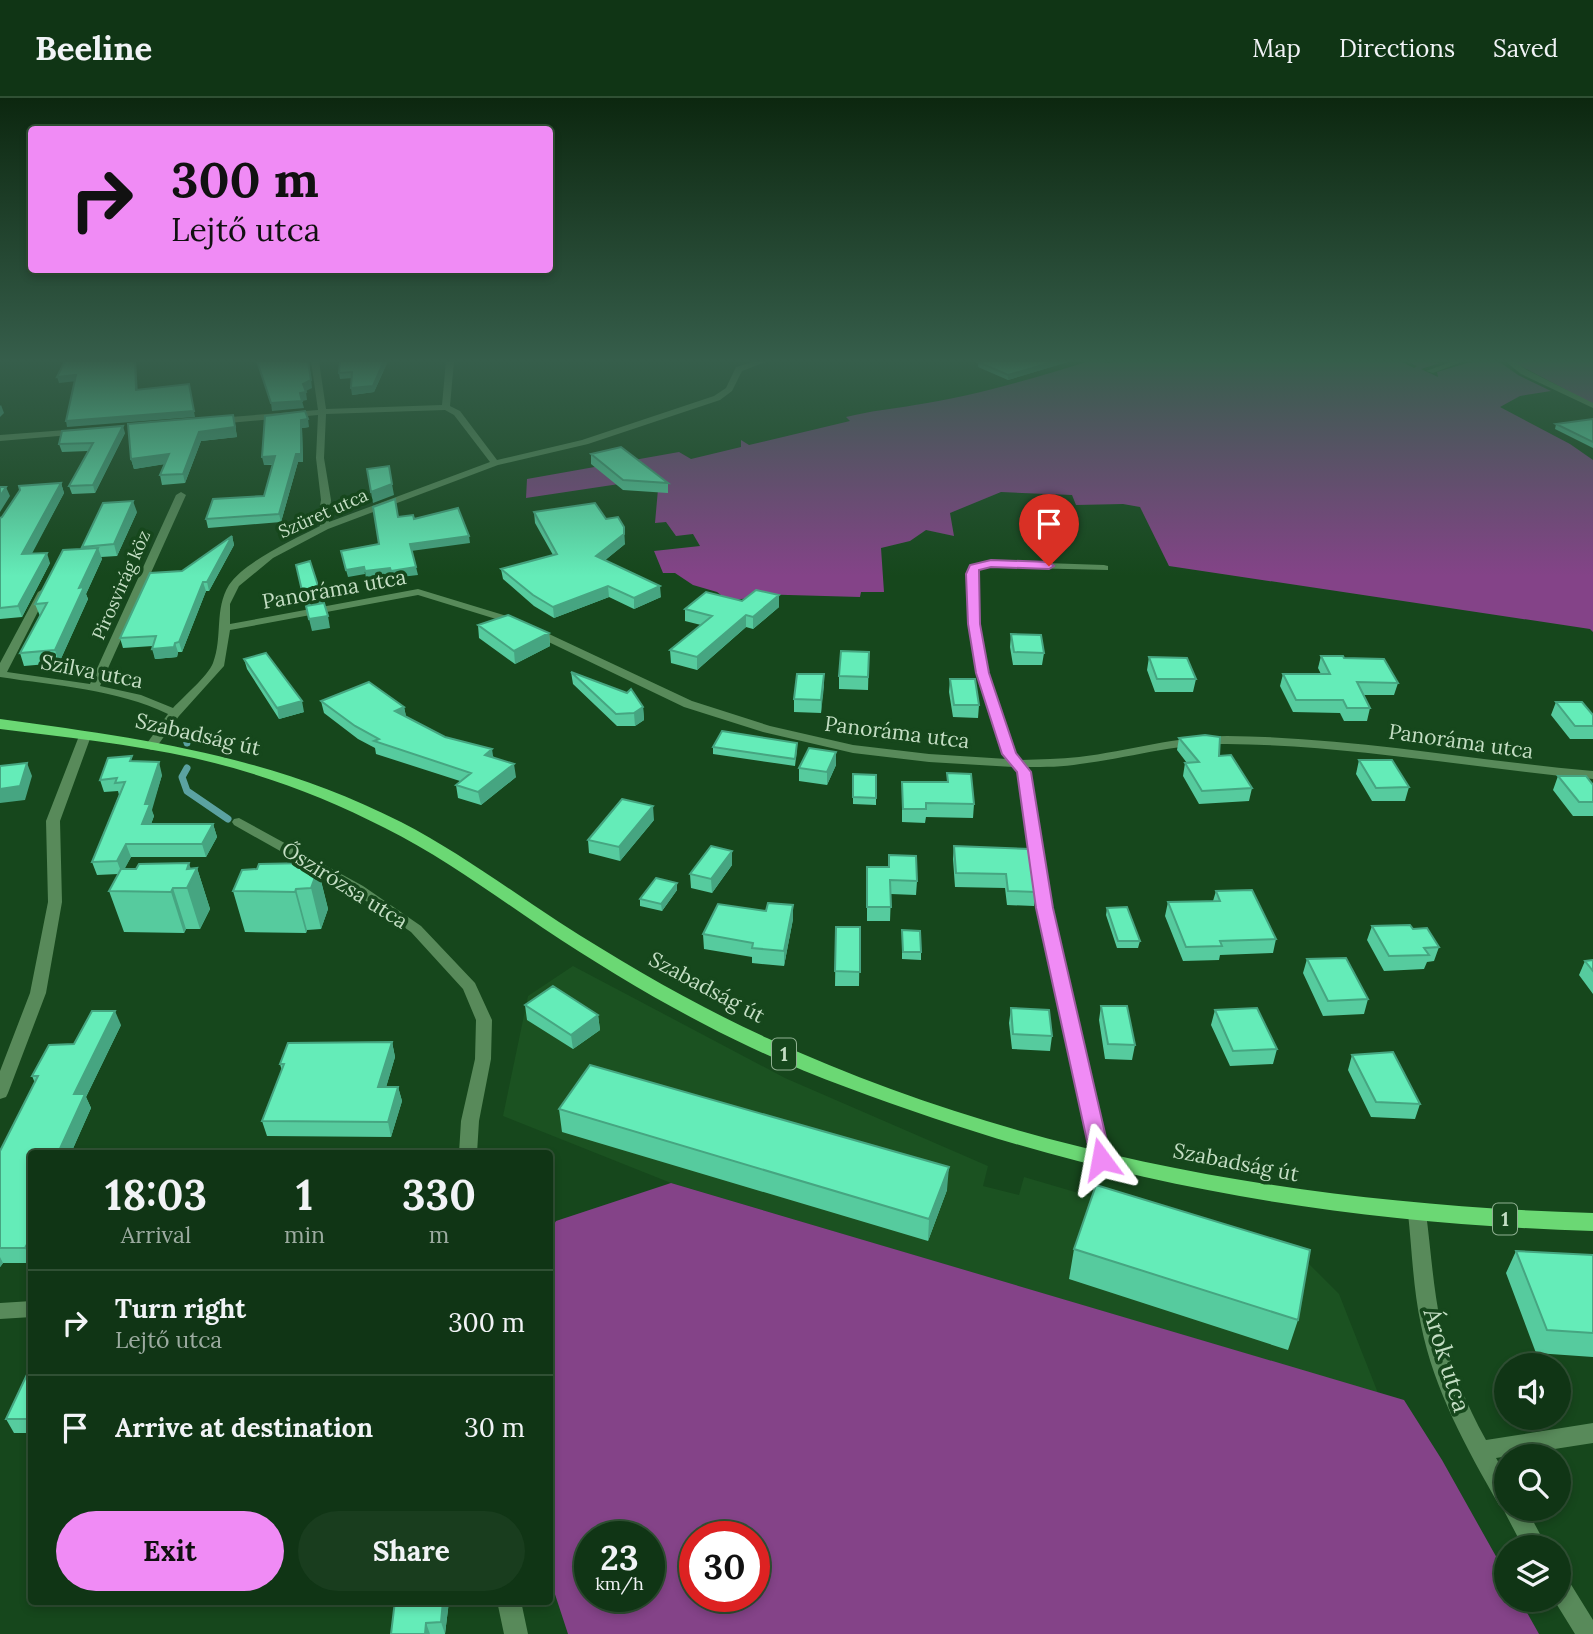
<!DOCTYPE html>
<html lang="en">
<head>
<meta charset="utf-8">
<style>
	body { margin:0; font-family:Lora,serif; background:#193d1e; color:#f1f3f6; height:100vh; display:flex; flex-direction:column; font-size:26px; white-space:nowrap }
	* { box-sizing:border-box; margin:0 }
	p { font-size:23px; color:#9caba0 }
	.icon { flex:none; width:38px; height:38px; fill:none; stroke:currentColor; stroke-width:2; stroke-linecap:round; stroke-linejoin:round }
	.map { position:relative; flex:1; overflow:hidden }
	.details { position:absolute; left:28px; top:1052px; width:525px; height:455px; display:flex; flex-direction:column; background:#103515; border-radius:7px; box-shadow:0 4px 10px #0003,0 0 0 2px #305034 }
	.details>* { flex:none }
	.top-card { position:absolute; left:28px; top:28px; width:525px; height:147px; border-radius:7px; box-shadow:0 4px 10px #0003,0 0 0 2px #305034; background:#f08bf5; color:#111; overflow:hidden }
	.tools { position:absolute; left:1494px; top:1255px; display:grid; gap:14px }
	.tools a { display:grid; place-items:center; width:77px; height:77px; border-radius:50%; background:#103515; box-shadow:0 4px 10px #0003,0 0 0 2px #305034; font-size:35px }
	.speed { position:absolute; left:574px; top:1423px; display:flex; gap:14px; font-size:35px; font-weight:700; text-align:center }
	.speed>* { display:grid; place-content:center; width:91px; height:91px; border-radius:50%; background:#103515; box-shadow:0 4px 10px #0003,0 0 0 2px #305034; line-height:1 }
	.speed small { font-size:18px; font-weight:400 }
	.speed .limit { border:10px solid #d22; background:#fff; color:#111 }
	.pin { position:absolute; display:grid; place-items:center; width:60px; height:60px; color:#fff; margin:-72px -30px; border-radius:50% 50% 50% 0; rotate:-45deg; box-shadow:0 0 7px #0007 }
	.pin .icon { rotate:45deg }
	.me { position:absolute; width:77px; margin:-38px; rotate:347deg; stroke-linejoin:round; filter:drop-shadow(0 0 5px #0008) }
	.turn { display:flex; align-items:center; gap:24px; height:147px; padding:0 28px; font-size:32px }
	.turn .icon { width:91px; height:91px; stroke-width:2.5 }
	.turn b { display:block; font-size:49px; line-height:60px }
	.eta { display:flex; justify-content:space-evenly; align-items:center; height:119px; text-align:center }
	.eta b { font-size:42px; font-weight:700; line-height:49px }
	.button { display:flex; gap:14px; margin-top:auto; padding:14px 28px }
	.button a { flex:1; height:80px; border-radius:42px; background:#f08bf5; color:#111; font-size:28px; font-weight:700; line-height:80px; text-align:center }
	.button a+a { background:#193d1e; color:#f1f3f6 }
	ul { padding:0; list-style:none }
	li { display:flex; align-items:center; gap:21px; height:105px; padding:0 28px; border-top:2px solid #305034 }
	li div { flex:1 }
	li b { display:block; font-size:26px }
	li em { font-style:normal }
	header { display:flex; align-items:center; gap:42px; box-sizing:border-box; height:98px; padding:0 35px; background:#103515; border-bottom:2px solid #305034 }
	header strong { font-size:33px }
	nav { display:flex; gap:38px; margin-inline-start:auto; font-size:24px }
	.map>svg:first-child { display:block }
</style>
</head>
<body>
<header>
<strong>Beeline</strong>
<nav><a>Map</a><a>Directions</a><a>Saved</a></nav>
</header>
<div class="map">
<svg width="1593" height="1536" viewBox="0 0 1593 1536">
	<rect width="100%" height="100%" fill="#16471c"/>
	<path fill="#1b5221" d="M573,868L785,980L988,1068L983,1088L1019,1097L1024,1079L1304,1161L1339,1196L1378,1295L671,1085L503,1018L528,898Z"/>
	<path fill="#844388" fill-rule="evenodd" d="M1089,263L1109,265L1121,263H1400L1414,270L1417,268L1405,263L1440,265L1421,271L1438,279L1437,274L1467,265L1492,263L1501,265L1518,277L1551,293L1520,298L1500,309L1570,346L1593,362V534L1590,531L1169,468L1140,409L1123,406L1076,407L1072,397L1001,394L950,415L954,438L926,432L910,443L881,450L884,494H861L860,499L752,496L748,500L729,503L717,494L693,487L675,475H663L654,453L700,448L693,436L676,438L666,424L655,425L659,380L526,400L527,381L679,354L691,361L741,349V342L749,347L850,323L846,319C870,313 892,311 915,307C970,299 1036,280 1089,263Z
		M1511,263H1593V306Z
		M671,1085L1404,1302L1442,1362L1507,1478V1502H1520L1539,1536H568L550,1481V1133L556,1123ZM590,1438H649V1498H590ZM695,1438H754V1498H695Z"/>
	<g fill="none" stroke-linecap="round" stroke-linejoin="round">
		<path stroke="#5ba2a1" stroke-width="7" d="M184,631L187,645
			M187,670L182,679L187,693L228,721"/>
		<path fill="#588a5a" fill-rule="evenodd" d="M311,263H319L326,311L442,307L446,263H454L450,308L460,313L497,362L582,342L714,298L726,290L736,269L757,263H768L742,273L732,293L720,302L588,346L498,367L328,431L273,460L239,488L230,506V526L418,491L517,521L692,603L770,628L853,647L929,656L1007,661L1003,656L977,575L969,526L967,476L969,470L991,463L1104,467L1108,468V472L991,469L978,472L979,526L989,575L1015,655L1021,662C1040,661 1060,661 1079,659C1129,653 1177,638 1227,638C1350,639 1471,662 1593,673V681C1471,670 1350,647 1227,646C1177,645 1129,660 1080,666C1063,669 1045,669 1027,669L1030,674L1052,810L1110,1061L1107,1066L1101,1068L1095,1066L1038,810L1018,675L1013,669L929,664L853,655L763,634L684,609L509,525L418,497L230,532L224,568L179,618L155,651L151,652L145,648L168,616C116,591 57,588 0,579V565L38,494L43,491L48,494L7,574L90,586L176,397L181,394L186,397L100,588L141,597L173,610C183,599 208,578 213,565C223,539 214,511 229,487C245,463 295,441 320,428L318,421L321,402L316,360L318,317L218,326L214,323L218,320L318,312ZM445,312L454,317L490,364L329,424L331,402L324,360L326,316Z
			M1454,263H1464L1433,275L1426,273Z
			M1505,263H1513L1527,272L1593,305V310L1521,276Z
			M79,331L82,332V336L0,343V337Z
			M85,634L91,638L60,723L62,804L46,895L8,995L6,999L0,1001V973L30,895L48,804L46,723L79,638Z
			M239,720L363,788L421,828L475,885L492,922L491,961L479,1023L477,1055H459L461,1023L475,961L476,922L463,891L411,834L353,794L234,727L232,724L234,721Z
			M1417,1108L1424,1110L1426,1115C1431,1152 1433,1190 1441,1227C1450,1268 1466,1306 1486,1342L1593,1325V1345L1496,1360L1507,1379V1410H1526L1547,1449H1523L1502,1409L1499,1407C1467,1351 1434,1292 1421,1227C1413,1190 1412,1152 1408,1115L1410,1110Z
			M32,1203V1219L0,1221V1205Z
			M1559,1477L1567,1480L1593,1522V1536H1575L1554,1502H1559Z
			M497,1503H521L528,1536H504Z"/>
		<path fill="#6bd874" fill-rule="evenodd" d="M0,621C145,641 268,657 401,724C457,753 507,790 559,824C626,867 695,907 767,940C1025,1059 1311,1107 1593,1115V1133C1365,1126 1149,1093 933,1020C871,999 809,977 750,949C678,915 609,874 543,830C491,795 441,758 385,730C325,699 260,675 194,660C130,646 65,639 0,631Z"/>
	</g>
	<path fill="#56cb9e" d="M340,263H388L374,294L352,297V280L340,281L339,275Z
		M984,263H1071L1008,282L978,269V264Z
		M265,318L309,329L302,330L303,364H298L281,424L208,430L206,421L264,398L273,367H264Z
		M1593,321V350L1555,331L1556,326Z
		M235,326L237,339L201,343L185,385L162,387L160,377L164,366L134,371L131,361Z
		M125,335L95,395L72,396L69,388L88,353L62,354L59,346Z
		M591,356L668,385V395L623,392L591,366Z
		M61,385L64,395L31,456L50,465L22,519L0,521V420Z
		M137,414L117,458L101,459L102,461L86,496L88,501L59,565L24,568L20,555L40,518L35,506L82,451V449Z
		M534,414L606,421L625,446L605,462L661,499L634,511L609,499L554,520L534,508L503,481L501,471L553,457L535,425Z
		M232,438L234,447L209,493H206L182,554H178L177,559L155,561L153,548L123,550L120,540L182,473Z
		M742,503L779,509L753,531L746,529L697,572L671,565L670,552L701,527L685,523V511Z
		M478,527L549,535L550,548L515,566L479,540Z
		M1011,536L1044,555L1042,567H1013L1010,549Z
		M869,554L868,592L839,591V578Z
		M1321,558L1344,560L1398,585L1394,597H1363L1370,610L1367,623H1344L1340,615L1293,614L1280,588L1283,576H1321L1318,570Z
		M1149,559L1196,581L1193,594H1155L1147,572Z
		M244,561L304,614L279,621L247,571Z
		M571,574L627,595L643,609L644,622L635,628H617L573,586Z
		M824,576L821,615L794,614V601Z
		M950,581L979,607L978,620L953,619L949,594Z
		M321,603L404,609L406,619L445,639L494,659L516,679L481,707L458,700L456,687L460,683L376,656L375,650L358,641L324,615Z
		M1556,604L1593,617V641H1570L1551,617Z
		M1179,640L1219,658L1252,690L1249,703L1199,706L1183,678L1185,665H1187L1177,652Z
		M713,649L797,651L795,668L713,656Z
		M836,654V667L827,687L799,683V670Z
		M1359,662L1409,689L1405,703H1372L1356,676Z
		M134,663L162,677L151,712L154,718L151,726H213L217,739L206,759H131L124,771L197,770L210,811L200,831H186L184,835L124,834L109,793L118,776L97,777L92,764L119,697L118,693L104,694L100,682Z
		M947,675L974,706L973,720L926,719L925,725L902,724V684H947Z
		M853,676L876,677V707L853,706Z
		M1558,678L1593,687V718H1573L1553,692Z
		M654,722L620,763L589,755L588,742Z
		M954,748L1030,751L1036,794L1034,808L1007,807L1005,790L955,789L953,761Z
		M732,753V767L712,795L691,790L690,776Z
		M889,757L917,783L916,797L891,796L890,823H867V783L888,769Z
		M318,771L328,811L321,831L307,832L306,835L245,834L233,793Z
		M677,785V792L662,813L640,808V801Z
		M1216,793L1276,841L1273,855L1220,857L1219,862L1183,863L1165,818L1168,804L1213,803Z
		M793,807V821L784,868L752,865V859L704,851L703,836L766,813Z
		M1107,810L1140,843L1138,850H1117L1106,817Z
		M1372,828L1413,831L1439,849L1434,863L1427,864L1424,871L1384,873L1367,842Z
		M836,829H860L859,888H835Z
		M902,832L921,854V862L902,861Z
		M1307,861L1368,901L1364,916L1323,918L1303,875Z
		M1593,862V896L1579,877L1585,863Z
		M525,907L598,917L600,932L573,951L527,922Z
		M1101,908L1135,947L1132,962L1105,961L1099,922Z
		M1011,910L1052,938L1050,953L1012,951L1009,925Z
		M1215,912L1277,951L1273,966L1230,968L1211,927Z
		M121,927L86,999L91,1010L71,1055H32V1165H3L0,1169V1053L35,985L32,978L74,946Z
		M392,944L395,959L386,989H398L402,1003L391,1039L267,1038L262,1023L282,973L280,966Z
		M1352,957L1420,1006L1415,1021L1371,1019L1348,972Z
		M559,1011L947,1092L928,1143L562,1034Z
		M1074,1151L1298,1222L1288,1252L1069,1181Z
		M1516,1153L1593,1157V1259L1536,1255L1506,1175Z
		M32,1266V1335H14L6,1321Z
		M449,1503L445,1536H391Z"/>
	<path fill="#46a581" d="M135,263H136L138,297L136,292Z
		M384,263H388L374,294L352,297L351,290Z
		M1056,263H1071L1008,282V277Z
		M310,272L312,290L304,294L303,286Z
		M76,277L77,283L59,285L57,279Z
		M189,286L195,319L67,329L66,323Z
		M306,294L307,302L302,303L304,310L272,313L271,305L300,295Z
		M1,307L4,315L0,319V308Z
		M233,317L237,339L201,343L185,385L183,376L199,334Z
		M308,321L309,329L302,330L303,364H298L281,424L279,416L301,322Z
		M123,328L125,335L95,395L93,387Z
		M169,356L172,365L134,371L131,361Z
		M275,358L277,366L264,367L262,359Z
		M61,385L64,395L26,467L22,456Z
		M392,386L394,397L373,405L371,394Z
		M6,389L10,398L0,414V398Z
		M133,403L137,414L117,458L114,446Z
		M624,429L625,446L597,469L596,458Z
		M232,438L234,447L209,493L207,484Z
		M469,438L470,445L411,453L410,446Z
		M98,450L102,461L86,496L88,501L59,565L55,552L79,490Z
		M47,455L50,465L22,519L18,508Z
		M364,469L365,476L348,479L346,472Z
		M416,469L418,477L392,480L391,473Z
		M390,470L392,477L366,481L365,473Z
		M203,484L206,493L182,554L179,544Z
		M608,488L609,499L554,520L553,509Z
		M660,488L661,499L634,511V500Z
		M320,494L323,506L306,509L303,497Z
		M779,497V509L753,531V519Z
		M746,517V529L697,572V559Z
		M328,518L330,530L312,533L309,521Z
		M549,535L550,548L515,566L514,553Z
		M175,545L178,554L177,559L155,561L152,551Z
		M824,576V589L821,615V602Z
		M302,603L304,614L279,621L277,610Z
		M404,609L407,622L395,613Z
		M643,609L644,622L635,628L634,615Z
		M492,651L494,664L485,657Z
		M836,654V667L827,687V674Z
		M159,664L162,677L152,712L154,718L146,739L142,726L145,706Z
		M27,665L32,678L25,702L0,705V691Z
		M514,666L516,679L481,707L478,694Z
		M653,708L654,722L620,763L619,749Z
		M213,726L217,739L206,759L202,746Z
		M126,746L131,759L122,776L117,763Z
		M732,753V767L712,795L711,781Z
		M189,765L193,778L197,770L210,811L200,831L187,790V771Z
		M310,765L314,782L318,771L328,811L321,831L311,790L308,771Z
		M677,785V792L662,813L661,806Z
		M173,790L186,831L184,835L171,794Z
		M296,791L307,832L306,835L295,794Z
		M793,807V821L784,868V853Z
		M115,913L121,927L86,999L91,1010L71,1055H58L74,996Z
		M598,917L600,932L573,951L571,937Z
		M392,944L395,959L382,1003L378,989Z
		M398,989L402,1003L391,1039L388,1024Z
		M949,1069L947,1092L928,1143L929,1121Z
		M32,1137V1164L25,1150Z
		M0,1159L3,1165L0,1169Z
		M443,1503H449L445,1536L441,1524Z
		M426,1525L430,1536H425Z"/>
	<path fill="#64ecb8" stroke="#46a581" stroke-width="2" d="M65,263H135L136,292L189,286L194,313L66,323L76,277L57,279Z
		M257,263H300L308,264L311,282L303,286L306,294L300,295L302,303L271,305Z
		M340,263H384L373,288L351,290L352,274L339,275Z
		M984,263H1056L1008,277L978,264Z
		M305,313L308,321L301,322V356H296L279,416L206,421L213,401L264,398L275,358L262,359L265,318Z
		M233,317L235,329L199,334L183,376L160,377L169,356L131,361L128,326Z
		M1593,321V344L1556,326Z
		M123,328L93,387L69,388L93,345L59,346L62,333Z
		M621,349L668,385L623,382L591,356Z
		M389,368L392,386L371,394L367,371Z
		M61,385L22,456L47,455L18,508L0,510V420L2,419L20,392L19,388Z
		M0,389H6L0,398Z
		M395,401L398,419L413,417L414,421L458,410L469,438L410,446L416,469L391,473L390,470L365,473L364,469L346,472L341,453L379,446L373,409Z
		M133,403L114,446L82,449L103,405Z
		M595,405L606,421L618,419L624,429V436L596,458L660,488L634,500L608,488L553,509L533,497L501,471L557,456L534,414Z
		M232,438L207,484H203L179,544L175,545L174,549L152,551L156,538L120,540L150,475L182,473Z
		M98,450L79,490L84,489L55,552L20,555L47,505L35,506L63,452Z
		M310,463L320,494L303,497L296,467Z
		M756,492L779,497L753,519L746,517L697,559L670,552L712,518L685,511L706,494L742,503Z
		M324,505L328,518L309,521L306,508Z
		M508,517L549,535L514,553L478,527Z
		M1011,536L1041,537L1044,555L1014,554Z
		M841,553L869,554L868,579L839,578Z
		M266,555L302,603L277,610L244,561Z
		M1321,558H1343L1344,560L1384,561L1398,585L1357,584L1370,610H1347L1343,602H1296L1283,576H1330Z
		M1149,559L1187,560L1196,581H1157Z
		M571,574L627,595L631,591L643,609L634,615L616,616Z
		M797,576H824L821,602L794,601Z
		M950,581H975L979,607H954Z
		M369,584L404,609L395,613L445,639L492,651L485,657L514,666L478,694L456,687L471,675L374,643L379,641L355,628L321,603Z
		M1556,604H1582L1593,617V628H1575Z
		M722,633L797,645L795,661L713,649Z
		M1205,637L1220,639L1219,658L1231,657L1252,690L1202,693L1185,665L1199,664L1179,640Z
		M809,650L836,654L827,674L799,670Z
		M132,658L130,663L159,664L145,706H150L142,726H213L202,746H126L117,763L92,764L125,684L115,685L117,680L100,682L108,660Z
		M1359,662H1392L1409,689L1376,690Z
		M27,665L20,688L0,691V668Z
		M947,675L971,676L974,706L926,705V711H903L902,684H948Z
		M853,676L876,677V700L853,699Z
		M1558,678H1586L1593,687V704H1579Z
		M622,701L653,708L619,749L588,742Z
		M711,748L732,753L711,781L690,776Z
		M954,748L1030,751L1036,794L1008,793L1006,776L956,775Z
		M889,757L916,758L917,783L890,782L891,809H867V769H889Z
		M189,765L187,771L197,770L187,790H173L171,794L109,793L121,771H136L139,766Z
		M310,765L308,771H318L311,790L296,791L295,794L233,793L242,772L257,771L259,766Z
		M656,780L677,785L661,806L640,801Z
		M1252,792L1276,841L1220,843L1222,848L1186,849L1168,804L1220,803L1216,793Z
		M768,805L793,807L784,853L752,850L753,845L703,836L718,806L766,813Z
		M1127,809L1140,843H1118L1107,810Z
		M1410,827L1413,831L1427,830L1439,849L1424,850L1429,857L1389,858L1372,828Z
		M836,829H860V874L835,873Z
		M902,832L920,833L921,854H903Z
		M1346,860L1368,901L1328,903L1307,861Z
		M1593,862V873L1585,863Z
		M553,888L598,917L571,937L525,907Z
		M1101,908H1127L1135,947L1108,946Z
		M1011,910L1049,912L1052,938L1013,936Z
		M1257,910L1277,951L1233,953L1215,912Z
		M92,913H115L74,996H85L58,1055H32V1137L25,1150H0V1053L38,978H32L49,947L74,946Z
		M392,944L378,989H398L388,1024L262,1023L284,966H280L288,945Z
		M1393,954L1420,1006L1376,1004L1352,957Z
		M590,967L949,1069L929,1121L559,1011Z
		M1096,1087L1310,1152L1298,1222L1074,1151Z
		M1516,1153L1593,1157V1235L1547,1232Z
		M32,1266V1321H6Z
		M395,1503H443L441,1524L426,1525L425,1536H391Z"/>
	<linearGradient id="sky" x2="0" y2="1"><stop stop-color="#0c270f"/><stop offset="0.55" stop-color="#365e4b"/><stop offset="1" stop-color="#365e4b" stop-opacity="0"/></linearGradient>
	<rect width="1593" height="478" fill="url(#sky)"/>
	<path fill="#f08bf5" stroke="#9c5a9f" stroke-width="2" d="M991,462L1049,464L1054,468L1049,471L991,469L979,472L980,526L989,575L1016,655L1031,674L1053,810L1111,1061L1108,1067L1101,1069L1094,1067L1091,1061L1036,810L1017,674L1002,656L976,575L968,526L966,476L970,467Z"/>
	<g text-anchor="middle" dominant-baseline="central" stroke-width="7" stroke-linejoin="round" paint-order="stroke">
		<g font-size="18" fill="#c4dec4" stroke="#16471c">
			<text transform="translate(323 415) rotate(-24)">Szüret utca</text>
			<text transform="translate(121 487) rotate(-66)">Pirosvirág köz</text>
		</g>
		<g fill="#16471c" stroke="#90b192" stroke-width="2">
			<rect x="772" y="940.5" width="24" height="31" rx="5"/>
			<rect x="1493" y="1105.5" width="24" height="31" rx="5"/>
		</g>
		<g font-size="19" font-weight="bold" fill="#c4dec4">
			<text x="784" y="956">1</text>
			<text x="1505" y="1121">1</text>
		</g>
		<g font-size="21" fill="#c4dec4" stroke="#16471c">
			<text transform="translate(334 491) rotate(-10)">Panoráma utca</text>
			<text transform="translate(92 573) rotate(11)">Szilva utca</text>
			<text transform="translate(897 634) rotate(7)">Panoráma utca</text>
			<text transform="translate(198 636) rotate(13)">Szabadság út</text>
			<text transform="translate(1461 643) rotate(8)">Panoráma utca</text>
			<text transform="translate(345 787) rotate(32)">Őszirózsa utca</text>
			<text transform="translate(707 889) rotate(28)">Szabadság út</text>
			<text transform="translate(1236 1064) rotate(11)">Szabadság út</text>
		</g>
		<g font-size="24" fill="#c4dec4" stroke="#16471c">
			<text transform="translate(1447 1262) rotate(73)">Árok utca</text>
		</g>
	</g>
</svg>
<div class="tools">
<a><svg class="icon" aria-label="sound" viewBox="0 0 24 24"><path d="M4 9h4l5-4v14l-5-4H4zM17 9q2 3 0 6"/></svg></a>
<a><svg class="icon" aria-label="search" viewBox="0 0 24 24"><circle cx="10" cy="10" r="6"/><path d="M15 15l6 6"/></svg></a>
<a><svg class="icon" aria-label="layers" viewBox="0 0 24 24"><path d="M12 4l9 5-9 5-9-5zM3 14l9 5 9-5"/></svg></a>
</div>
<div class="speed"><div>23<small>km/h</small></div><div class="limit">30</div></div>
<div class="pin" style="left:1049px;top:468px;background:#d93025"><svg class="icon" aria-label="arrive" viewBox="0 0 24 24"><path d="M6 21V4h12l-3 4 3 4H6"/></svg></div>
<svg class="me" style="left:1101px;top:1061px" viewBox="-20 -20 40 40"><path d="M0-17L14 15 0 8-14 15z" fill="#f08bf5" stroke="#fff" stroke-width="4"/></svg>
<div class="top-card">
<div class="turn"><svg class="icon" aria-label="right" viewBox="0 0 24 24"><path d="M7 20v-9h11M14 6l5 5-5 5"/></svg><div><b>300 m</b>Lejtő utca</div></div>
</div>
<section class="details">
<div class="eta">
<div><b>18:03</b><p>Arrival</p></div>
<div><b>1</b><p>min</p></div>
<div><b>330</b><p>m</p></div>
</div>
<ul>
<li><svg class="icon" aria-label="right" viewBox="0 0 24 24"><path d="M7 20v-9h11M14 6l5 5-5 5"/></svg><div><b>Turn right</b><p>Lejtő utca</p></div><em>300 m</em></li>
<li><svg class="icon" aria-label="arrive" viewBox="0 0 24 24"><path d="M6 21V4h12l-3 4 3 4H6"/></svg><div><b>Arrive at destination</b></div><em>30 m</em></li>
</ul>
<div class="button"><a>Exit</a><a>Share</a></div>
</section>
</div>
</body>
</html>
